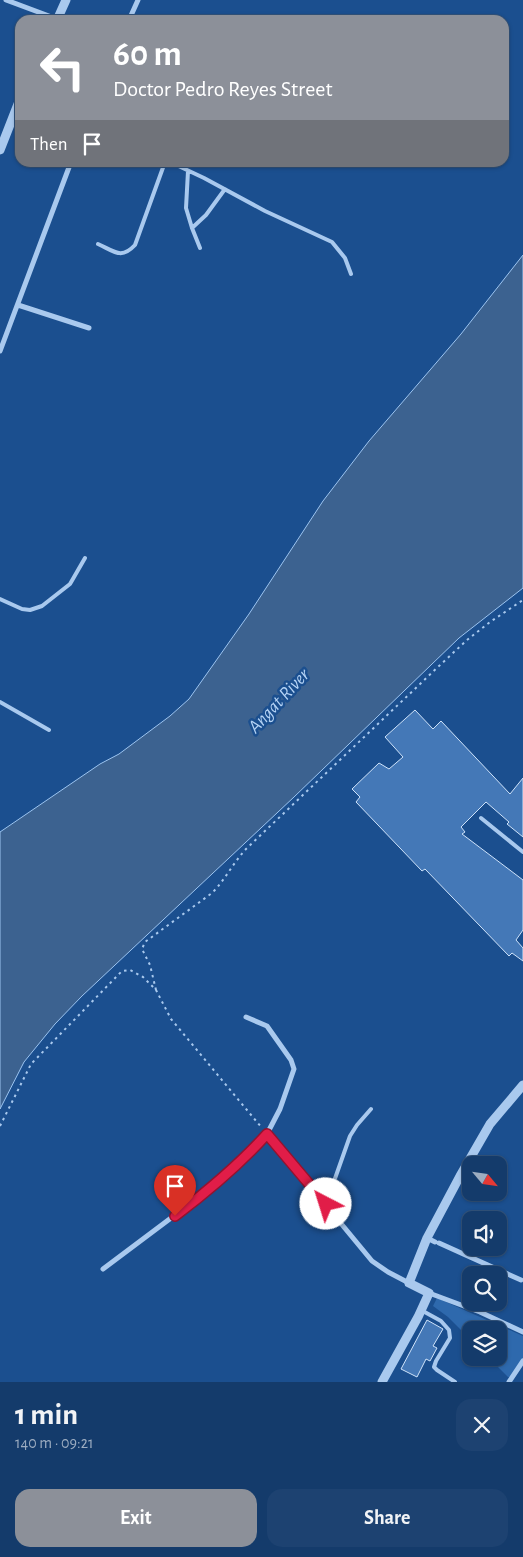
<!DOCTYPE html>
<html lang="en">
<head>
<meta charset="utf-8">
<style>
	body { margin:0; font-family:"Alegreya Sans",sans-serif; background:#1d4271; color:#f1f3f6; height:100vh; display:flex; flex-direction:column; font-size:19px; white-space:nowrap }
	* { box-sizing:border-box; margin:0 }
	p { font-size:16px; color:#9dadc1 }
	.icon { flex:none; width:28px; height:28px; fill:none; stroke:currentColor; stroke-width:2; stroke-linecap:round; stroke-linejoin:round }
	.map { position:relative; height:1382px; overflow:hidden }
	.panel { display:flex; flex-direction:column; background:#143b6b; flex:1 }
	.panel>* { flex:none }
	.guide { position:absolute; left:15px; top:15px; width:494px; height:152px; border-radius:15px; box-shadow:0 1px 4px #0004,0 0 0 1px #33557e; background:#8c9099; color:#fff; overflow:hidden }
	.needle { width:32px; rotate:119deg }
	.controls { position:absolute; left:462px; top:1156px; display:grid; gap:10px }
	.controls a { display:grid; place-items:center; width:45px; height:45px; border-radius:10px; background:#143b6b; box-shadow:0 1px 4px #0004,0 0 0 1px #33557e; font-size:25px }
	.pin { position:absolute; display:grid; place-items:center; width:42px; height:42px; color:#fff; margin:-51px -21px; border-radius:50% 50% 50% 0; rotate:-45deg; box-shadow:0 0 5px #0007 }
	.pin .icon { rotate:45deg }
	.me { position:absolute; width:55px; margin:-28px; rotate:320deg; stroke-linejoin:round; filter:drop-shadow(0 0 4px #0008) }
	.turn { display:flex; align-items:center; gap:18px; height:105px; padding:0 15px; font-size:22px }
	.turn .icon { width:65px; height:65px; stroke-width:2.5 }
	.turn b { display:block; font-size:35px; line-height:42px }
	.then { display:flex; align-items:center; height:48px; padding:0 15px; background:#0003; gap:10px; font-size:19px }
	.round { display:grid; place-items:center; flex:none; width:52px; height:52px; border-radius:15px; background:#1d4271 }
	.summary { display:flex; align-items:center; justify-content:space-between; height:85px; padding:0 15px }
	h1 { font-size:30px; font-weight:600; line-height:38px }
	.cta { display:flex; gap:10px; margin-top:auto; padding:10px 15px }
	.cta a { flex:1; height:58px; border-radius:15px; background:#8c9099; color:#fff; font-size:20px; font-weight:600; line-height:58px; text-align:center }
	.cta a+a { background:#1d4271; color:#f1f3f6 }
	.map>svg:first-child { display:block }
</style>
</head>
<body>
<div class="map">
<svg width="523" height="1382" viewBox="0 0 523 1382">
	<rect width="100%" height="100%" fill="#1b4f8f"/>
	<path fill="#2e69ad" d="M437,1298L523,1336V1359L512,1377H508L489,1358H499V1330H471V1340L448,1317L433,1306Z"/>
	<path fill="#3c6290" stroke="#9cc4f0" d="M523,255V588L459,638L294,797L82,996L55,1024L24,1062L0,1109V832L100,764L119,754L170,716L189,699L249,614L323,501L369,441L461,334Z"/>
	<path fill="#4478b7" stroke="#cfe3fa" d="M415,710L433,729L441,721L510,794L523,778V837L507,824L509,822L486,802L461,827L465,832L462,834L523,880V930L516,940L523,948V961L512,953L509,956L425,869L422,871L356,802L360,797L352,789L379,763L389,769L403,757L385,737Z
		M427,1320L443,1329L433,1346L437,1348L430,1361L426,1359L417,1377L401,1369Z"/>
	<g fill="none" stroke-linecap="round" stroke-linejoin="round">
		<path stroke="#a9c9ee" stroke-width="2" stroke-dasharray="2.5 4" stroke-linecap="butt" d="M156,990L150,965L142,949L145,942L212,893C225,880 233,863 246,849L439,666L467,640L490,622L523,600
			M0,1126L31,1064L122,971L130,970L143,977L156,990L171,1019L262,1128"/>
		<path stroke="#a9c9ee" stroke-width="4" d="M170,162L204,178L265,211L332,242L345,258L351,274
			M188,171L186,208L192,228L200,248
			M192,228L206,215L225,189
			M98,244C114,251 121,260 135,245L165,162
			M0,599L22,609L30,610L42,606L70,584L85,558
			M0,702L49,730
			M481,818L523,852
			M326,1204L350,1136L357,1125L371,1109
			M421,1310L441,1321L449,1330L450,1338L436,1361L434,1367L437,1370L455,1382"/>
		<path stroke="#a9c9ee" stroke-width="5" d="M6,0L57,19
			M129,20L138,0
			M18,305L89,328
			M0,351L71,162
			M267,1134L372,1261L388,1272L409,1283
			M427,1238L435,1242
			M439,1243L521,1280
			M103,1269L203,1194L267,1134L280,1109L294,1069L291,1060L267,1026L246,1017
			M429,1293L480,1312L523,1332
			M509,1382L523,1361"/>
		<path stroke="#a9c9ee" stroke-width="9" d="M57,20L66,0
			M0,150L20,99
			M382,1382L418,1317L429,1293L409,1283L427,1238L460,1176L490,1124L523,1085"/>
	</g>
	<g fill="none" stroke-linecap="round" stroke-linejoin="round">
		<defs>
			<path id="route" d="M175,1216C208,1191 239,1165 267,1134L326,1204"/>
		</defs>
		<use href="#route" stroke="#92132f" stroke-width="12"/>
		<use href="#route" stroke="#e11d48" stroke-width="9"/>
	</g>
	<g text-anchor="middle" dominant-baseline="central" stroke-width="5" stroke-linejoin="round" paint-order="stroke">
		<g font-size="19" font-style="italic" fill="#b5d3f5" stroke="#1b4f8f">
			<text transform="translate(279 701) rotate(-47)">Angat River</text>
		</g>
	</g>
</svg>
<div class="controls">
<a><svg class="needle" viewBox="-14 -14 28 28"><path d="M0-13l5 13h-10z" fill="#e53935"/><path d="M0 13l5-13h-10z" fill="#9dadc1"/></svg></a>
<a><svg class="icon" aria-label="sound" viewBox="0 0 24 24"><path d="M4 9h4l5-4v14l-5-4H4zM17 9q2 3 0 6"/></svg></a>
<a><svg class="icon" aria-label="search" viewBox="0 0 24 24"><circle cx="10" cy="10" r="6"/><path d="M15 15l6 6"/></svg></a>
<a><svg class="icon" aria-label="layers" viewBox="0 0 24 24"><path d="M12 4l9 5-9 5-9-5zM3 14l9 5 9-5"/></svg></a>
</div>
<div class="pin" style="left:175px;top:1216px;background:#d93025"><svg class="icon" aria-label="arrive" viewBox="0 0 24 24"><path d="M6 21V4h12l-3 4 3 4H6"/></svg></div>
<svg class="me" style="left:326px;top:1204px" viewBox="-20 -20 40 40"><circle r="19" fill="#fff"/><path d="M0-13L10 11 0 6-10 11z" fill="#e11d48"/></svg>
<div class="guide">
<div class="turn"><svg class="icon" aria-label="left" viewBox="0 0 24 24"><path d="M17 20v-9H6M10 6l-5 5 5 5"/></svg><div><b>60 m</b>Doctor Pedro Reyes Street</div></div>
<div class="then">Then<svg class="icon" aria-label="arrive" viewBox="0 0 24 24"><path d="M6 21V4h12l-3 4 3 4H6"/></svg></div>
</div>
</div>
<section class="panel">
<div class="summary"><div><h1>1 min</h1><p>140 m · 09:21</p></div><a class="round"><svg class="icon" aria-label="close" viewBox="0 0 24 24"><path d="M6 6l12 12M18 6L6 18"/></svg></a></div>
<div class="cta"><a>Exit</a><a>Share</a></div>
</section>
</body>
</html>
